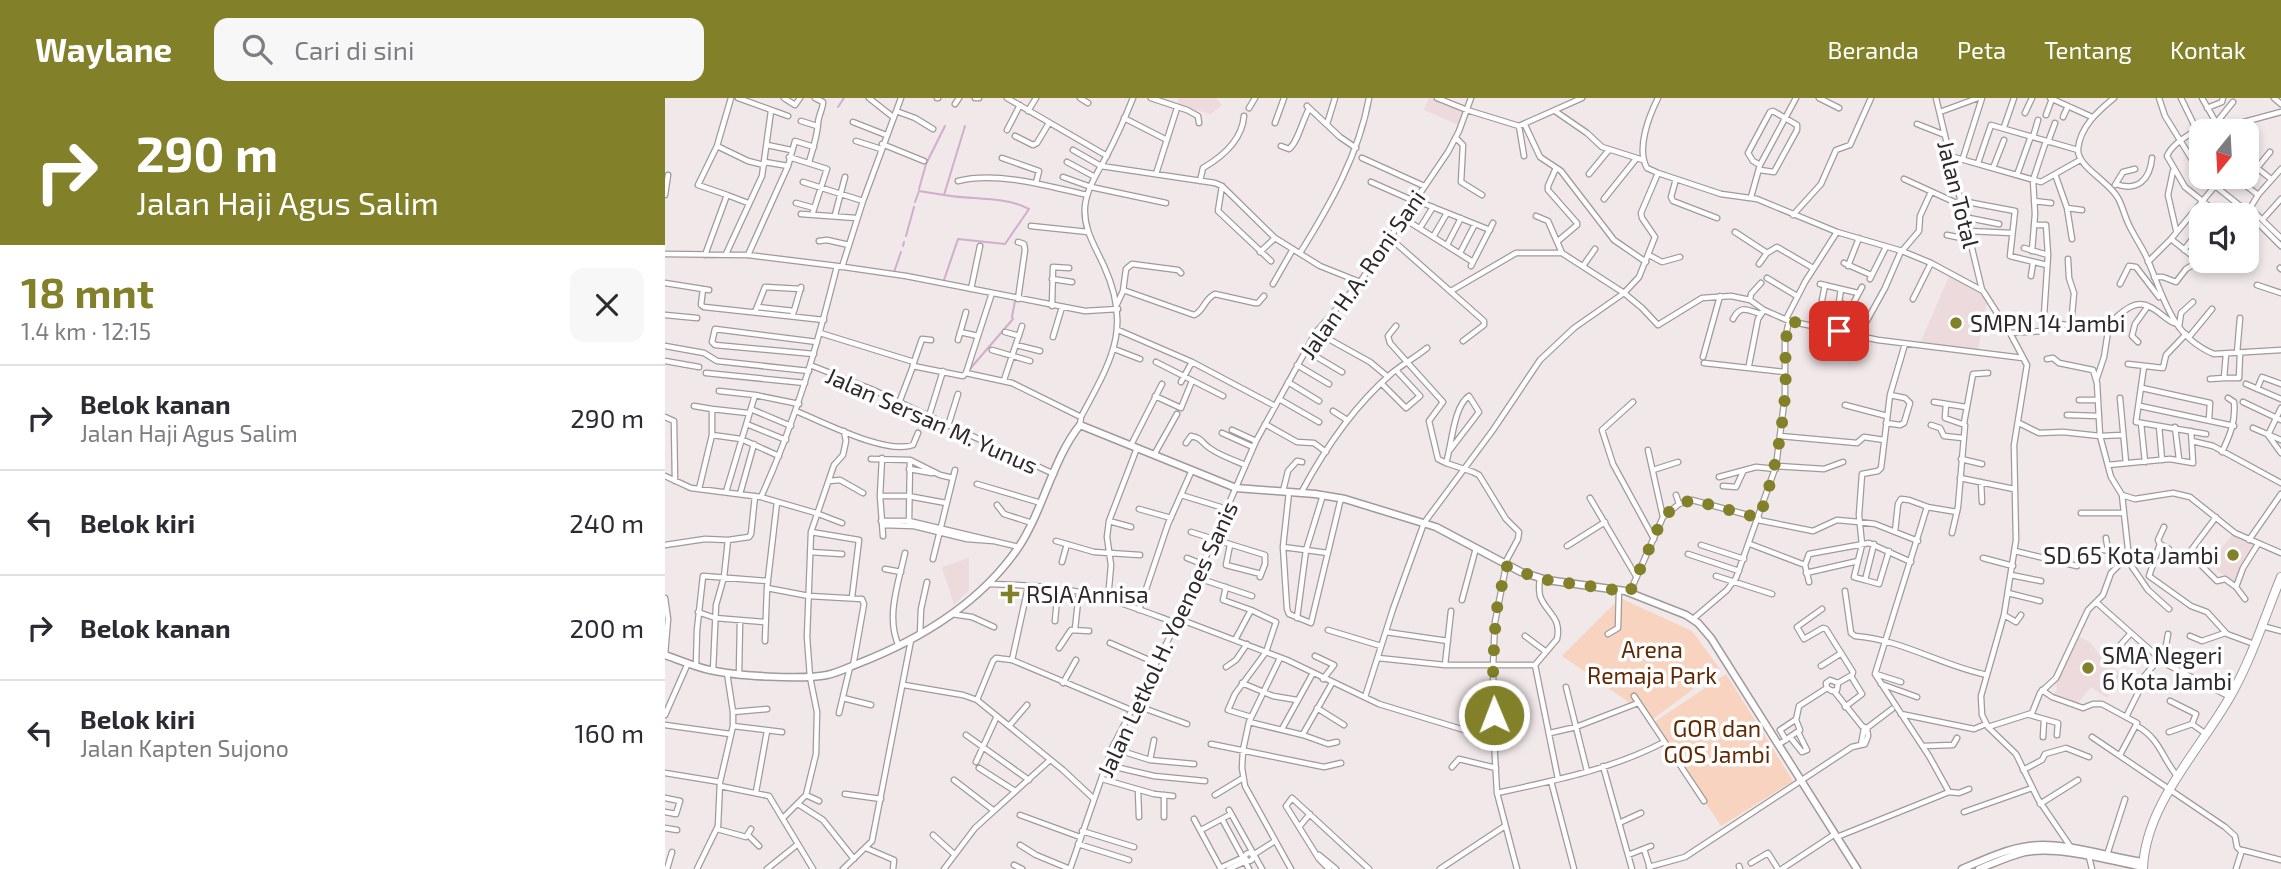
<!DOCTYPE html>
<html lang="id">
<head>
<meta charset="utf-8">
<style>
	body { margin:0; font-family:"Exo 2",sans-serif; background:#f7f7f7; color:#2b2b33; height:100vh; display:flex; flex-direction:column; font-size:26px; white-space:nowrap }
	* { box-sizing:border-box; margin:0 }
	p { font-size:23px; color:#7c7c81 }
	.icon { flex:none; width:38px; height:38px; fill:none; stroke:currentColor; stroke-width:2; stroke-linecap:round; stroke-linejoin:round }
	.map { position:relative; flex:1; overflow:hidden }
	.details { display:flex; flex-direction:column; background:#fff; width:665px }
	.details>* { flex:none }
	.hud { background:#828129; color:#fff; overflow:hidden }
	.needle { width:46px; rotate:198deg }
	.controls { position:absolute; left:1524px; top:21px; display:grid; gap:14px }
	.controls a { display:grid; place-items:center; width:70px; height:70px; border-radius:14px; background:#fff; box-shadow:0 4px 10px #0003; font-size:35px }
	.pin { position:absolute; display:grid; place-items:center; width:60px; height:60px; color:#fff; margin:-30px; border-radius:14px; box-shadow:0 4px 10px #0006 }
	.me { position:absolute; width:77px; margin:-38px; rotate:359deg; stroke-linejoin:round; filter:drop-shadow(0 0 5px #0008) }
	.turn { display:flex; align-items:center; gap:24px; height:147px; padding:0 21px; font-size:32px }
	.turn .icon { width:91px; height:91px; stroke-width:2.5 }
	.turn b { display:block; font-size:49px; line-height:60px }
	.round { display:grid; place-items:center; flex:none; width:74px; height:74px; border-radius:14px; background:#f7f7f7 }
	.overview { display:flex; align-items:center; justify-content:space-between; height:119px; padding:0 21px }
	h1 { font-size:42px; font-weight:700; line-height:52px; color:#828129 }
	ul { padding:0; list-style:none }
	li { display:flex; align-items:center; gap:21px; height:105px; padding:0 21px; border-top:2px solid #e1e1e2 }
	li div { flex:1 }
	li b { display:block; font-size:26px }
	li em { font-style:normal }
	header { display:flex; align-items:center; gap:42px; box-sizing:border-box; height:98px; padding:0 35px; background:#828129; color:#fff }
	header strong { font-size:33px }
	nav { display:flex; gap:38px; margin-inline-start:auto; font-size:24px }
	.search { width:490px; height:63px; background:#f7f7f7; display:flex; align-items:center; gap:18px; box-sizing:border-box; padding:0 24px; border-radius:14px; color:#7c7c81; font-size:26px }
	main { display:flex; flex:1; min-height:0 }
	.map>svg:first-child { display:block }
</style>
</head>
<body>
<header>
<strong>Waylane</strong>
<div class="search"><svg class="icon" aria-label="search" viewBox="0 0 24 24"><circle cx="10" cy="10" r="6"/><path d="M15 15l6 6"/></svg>Cari di sini</div>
<nav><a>Beranda</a><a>Peta</a><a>Tentang</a><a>Kontak</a></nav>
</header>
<main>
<section class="details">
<div class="hud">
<div class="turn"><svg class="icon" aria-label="right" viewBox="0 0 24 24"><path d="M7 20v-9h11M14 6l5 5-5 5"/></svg><div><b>290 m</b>Jalan Haji Agus Salim</div></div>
</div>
<div class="overview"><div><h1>18 mnt</h1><p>1.4 km · 12:15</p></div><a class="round"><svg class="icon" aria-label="close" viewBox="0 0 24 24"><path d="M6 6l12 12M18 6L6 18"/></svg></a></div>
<ul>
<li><svg class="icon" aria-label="right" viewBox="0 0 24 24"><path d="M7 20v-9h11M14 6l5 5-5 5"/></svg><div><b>Belok kanan</b><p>Jalan Haji Agus Salim</p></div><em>290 m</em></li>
<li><svg class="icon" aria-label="left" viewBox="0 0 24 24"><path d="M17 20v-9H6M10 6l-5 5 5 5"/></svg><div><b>Belok kiri</b></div><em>240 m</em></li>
<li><svg class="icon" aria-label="right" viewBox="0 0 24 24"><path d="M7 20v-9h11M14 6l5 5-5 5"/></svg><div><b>Belok kanan</b></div><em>200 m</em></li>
<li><svg class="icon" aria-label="left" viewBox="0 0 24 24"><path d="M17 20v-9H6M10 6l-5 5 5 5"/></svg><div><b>Belok kiri</b><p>Jalan Kapten Sujono</p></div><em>160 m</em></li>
</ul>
</section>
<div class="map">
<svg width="1616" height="771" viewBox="0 0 1616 771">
	<rect width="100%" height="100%" fill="#f1e8e9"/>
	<path fill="#ecdadc" d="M514,0H551L557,7L546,16L512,7Z
		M764,0L797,11L799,15L794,27L759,12Z
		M1284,179L1314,195L1322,204L1313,251L1255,245Z
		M1568,436L1591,449L1570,487L1544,465Z
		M304,460V492L289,507L277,469Z
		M1412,537L1426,545L1440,565L1456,575L1442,600L1426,589L1413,605L1388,598L1392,590L1390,587Z"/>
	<path fill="#f7d3c0" d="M955,500L1027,533L1055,571L988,621L897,558Z
		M1061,576L1128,683L1056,728L988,625Z"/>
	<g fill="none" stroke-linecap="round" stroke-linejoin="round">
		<path stroke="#d2adce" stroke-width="2" d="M173,9L179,0
			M254,91L261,66L280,28
			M250,104L254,93L279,97L300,28
			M241,138L249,109
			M238,148L239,144
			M229,174L236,154
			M279,182L293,141L340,146L364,111C340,98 306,102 279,97
			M304,272L348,221L347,219L350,203"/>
		<defs>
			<path id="minor" d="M73,0L123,18
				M119,0L130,7L135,0
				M204,0L228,19
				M272,0H273
				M310,0H314
				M342,0L442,58
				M415,0L423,5
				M486,0L522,12L533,18L534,25
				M772,0L802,12L854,28L917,0
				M993,0C984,18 971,51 982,70L993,75L1056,96L1092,101L1172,134L1237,153L1266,165L1318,193L1345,235L1362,267L1349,347L1351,442L1339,517L1316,598L1317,617L1323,629L1351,656L1373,701L1405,748
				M1154,0L1174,10
				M1271,0L1317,192
				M1385,0L1427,19
				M1449,0C1433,13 1415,29 1413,51C1412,69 1444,83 1453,100C1458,109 1460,120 1465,129C1470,139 1476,148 1481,158C1498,196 1505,238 1549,256L1616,252
				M1494,0L1500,18L1536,76
				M1516,0L1536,41
				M1537,0L1556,33
				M1609,0L1616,6
				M290,6L294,0
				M642,8L675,39L691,50
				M584,10L590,0
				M1542,10L1557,4L1558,0
				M231,13L250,20L268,31
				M363,13L371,0
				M890,13L922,35L937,49L978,62
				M1275,14L1313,0
				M1360,15L1367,0
				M1381,17L1387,1
				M1398,19L1403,8
				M459,20L502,42
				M136,23L152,28
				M188,24L221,37
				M610,25L619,0
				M1551,25L1568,4
				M662,26L670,0
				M1252,26L1280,37
				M860,27L875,59L896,73L949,142L981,164
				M854,28L859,58
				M1339,29L1349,0
				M342,32L355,7
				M1531,32C1521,39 1507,46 1502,58L1520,89L1555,117
				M1569,33L1579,24L1616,14
				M350,38L368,47L372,45L384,25
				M1368,39L1373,22
				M791,40L798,47L796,84L817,97
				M191,43L216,51
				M1383,44L1390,25
				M217,46L259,63
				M102,47L126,52
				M52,48L83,63L99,67
				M616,48L624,51C633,44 637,23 644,11
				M1582,50L1590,41
				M408,52L436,68L550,85L557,88L610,140L655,168L695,184
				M1285,58L1376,84L1415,62
				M124,59L162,71L148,114
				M337,60L374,73L371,85
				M697,60L759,88
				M1298,60L1317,0
				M1582,62L1606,81
				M100,64L123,68L130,43L149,49
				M144,64C148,51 152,39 153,26C153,18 158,11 158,4L150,0
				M402,64L430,79
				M1313,65L1326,27L1413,52
				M891,70L883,88V92L912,125V127L893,143
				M1328,70L1339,42
				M1592,70L1605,54
				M1095,72L1109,74L1132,32V27L1108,13L1105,14L1083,55L1088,63L1095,67
				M1508,73L1503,97L1511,132
				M491,76L512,10
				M924,76L943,53
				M1390,76L1402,110L1407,141
				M1352,77L1366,38
				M398,79L426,89L501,105
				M1539,79L1579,111L1616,148
				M1570,79L1593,97
				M1011,81L1006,99L1008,103L1052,120
				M1239,81L1298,108
				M293,83C331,73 384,88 422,97
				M535,83L538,70C557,59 577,42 579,18
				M138,84L198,103
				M706,84L749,103
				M1451,86C1473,94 1485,81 1487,60
				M1450,87L1458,74L1470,71
				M557,88L553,113L606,163
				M0,97L3,77
				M62,97L83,105
				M1086,99L1095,67L1131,0
				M939,101L971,61
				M750,102L825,132
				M1297,103L1350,113L1345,158L1382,167
				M1369,103L1386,105
				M131,105L149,110
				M1402,110L1417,112
				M1585,110L1616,140
				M136,116L191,120
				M170,117L180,79
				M1128,117L1156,86L1171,52L1185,47L1206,0
				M1581,117L1593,97L1616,71
				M871,118L883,123L897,155
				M1299,119L1334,126
				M738,120L808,164
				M1598,121L1616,101
				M366,128L423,134
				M755,130L768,109
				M1303,133L1347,135
				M1070,134L1102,155
				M1282,137L1306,142
				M768,139L782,115
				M725,140L819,223V227L798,243
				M1506,141L1535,164
				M154,143L162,142L184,147
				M353,144L359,146L360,152L353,201
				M782,147L796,120
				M1359,150L1383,157
				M1519,152L1536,130
				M1237,153L1254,133L1255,118L1266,94
				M1367,153L1370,116L1368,82L1381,43
				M595,154L610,140
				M635,155C665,107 694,56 704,0
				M795,155L810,126
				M0,156L83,157L172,168L241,178L420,213L453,211
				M61,156L97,78L106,13
				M40,157L62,97L33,87L52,48L66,0
				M83,157L123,68
				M984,157L997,164L1015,159
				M1403,161L1404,180L1409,195L1406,228
				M1483,164L1506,141L1550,88
				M1179,165L1206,177
				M1094,166L1102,155L1112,149L1148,170
				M806,168L828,125
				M918,168L930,151
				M1183,168L1194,140
				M177,169L198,103L236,0
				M1615,170L1616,171
				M1366,178L1368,165
				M1489,179H1498L1511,184L1521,171L1536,162
				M1102,180L1132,198
				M387,181L407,184
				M1205,181L1221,149
				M0,185L44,192
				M608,186L628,151
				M1155,186L1193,195
				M1455,186L1464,168L1471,169L1494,199
				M1592,187L1616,195
				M38,191L36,207L39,209L159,222
				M306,191L315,148
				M1176,191L1174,204L1187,210
				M458,193L461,171L467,166L513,172L516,175
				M786,193L851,155H897L959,195L977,210L993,227L1037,200L1066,198L1085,202L1099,212L1124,223L1213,242L1358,260
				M1248,201L1266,165
				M1085,202L1086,196L1096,185
				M1157,202L1160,187
				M452,206L458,193H461L529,217C539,213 539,201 550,196L590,205H593L599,198
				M387,208L388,169L404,170
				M92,209L129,213L127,218
				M129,213L136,189
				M90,214L100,189L136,191
				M0,217L32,220
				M1068,221C1076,206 1082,212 1096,216
				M1121,221L1140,184L1172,134
				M1378,224L1436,231C1451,223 1466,198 1485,209C1494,213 1500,221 1509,225
				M731,228L723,238L725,245L778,304L764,323L773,361L781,365
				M1514,229L1516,215L1528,204
				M453,232L527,264L610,308
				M1174,232L1197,189
				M295,234L313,238
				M340,234L354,238
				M651,234L705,264L723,279
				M155,235L249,264
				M1345,235L1378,233L1383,157L1381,127H1369
				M1194,237L1220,190L1236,153
				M388,239L397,209
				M1524,239L1547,211
				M293,242L301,214
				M1473,244L1467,238L1470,226L1483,208
				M351,247L375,253
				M0,248L39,255L52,263L144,273
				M449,251L475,261
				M327,252L365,263
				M640,252L677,274
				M1572,255L1575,220
				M149,256L50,247L47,244L50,231L152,244
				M1038,259L1055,198
				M1382,261L1388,260L1394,265L1428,272L1432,285L1435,338L1457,337
				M0,263L34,269
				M491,264L558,298
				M1039,265L1120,274
				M1463,266L1498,270L1501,257L1521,236
				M145,267L206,291L389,376
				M248,267L257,241L266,242
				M632,267L664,286
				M1084,267L1093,221L1099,212
				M1479,268L1471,324L1541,336
				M41,275L140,285
				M301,275L327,195
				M1432,280L1439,259L1444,227
				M1559,280H1574L1575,255
				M1545,281L1559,280L1561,256
				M339,282L357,228
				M516,284L527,264
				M623,284L654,303
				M716,285L741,310L755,298L731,272
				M1581,286L1616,301
				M1477,290L1545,305L1544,322
				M1592,291L1597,279L1616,286
				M54,293L90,297L134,306
				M490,298L516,310L527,283
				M1455,300L1461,365
				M614,301L654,324
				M1414,302H1433
				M968,304L937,332L948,366L989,441
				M1269,304L1301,309
				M1578,304L1616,322
				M234,305L248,268L298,278L301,275L347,285L416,319
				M1281,306L1280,320L1300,327L1293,409L1287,435
				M1180,307L1222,318
				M29,308L47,311
				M1475,308L1569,328
				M88,312L126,328
				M131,313C158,324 221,357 248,347L253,335
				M668,313L682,322
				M1402,317L1434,318
				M264,318L278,273
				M0,319L9,323L10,383
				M1221,325L1235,327L1239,325L1245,305L1240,300L1225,297
				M1299,325L1308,276L1323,275
				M1354,325L1374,335L1398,334L1435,338L1446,379L1457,397L1470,401L1508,395L1525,399L1570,435L1616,455
				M1476,325L1480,364
				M600,326L632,344L649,345L661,354
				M84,327L121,342
				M415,327L416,319C445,264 468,231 439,168C430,148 418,131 420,108C422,90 433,74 441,59C451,40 460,20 468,0
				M1266,327L1275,330L1279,338L1298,340
				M283,328L293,296
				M1494,328L1497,362
				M1510,329L1514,361
				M1588,330L1616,342
				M567,332L591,343
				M557,335L588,349
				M47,337V311L83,315
				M1603,337L1616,310
				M1603,337L1616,355
				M1115,338L1192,345L1199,339L1219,342
				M1527,343L1548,348L1616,385
				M521,345L526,338C538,340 537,346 546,351C556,358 569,362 580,367
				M466,347L497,286
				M785,352L814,314L804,298C788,309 787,347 781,365L808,374L814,377L841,421L854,434L853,441L840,465
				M983,352L998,419
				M1557,354C1565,337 1571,323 1569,304L1563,300
				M489,357L512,316
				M217,360L215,398L218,438
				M206,361L245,362L275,377L288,380
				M1296,361L1317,366
				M1443,367L1505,361L1528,365L1526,333
				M1111,368L1159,371L1178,364
				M244,371L267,375
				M988,372L1013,364
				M0,378L26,390L96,399L151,415L177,425
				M1054,379L1091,369L1111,371
				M1295,380L1349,391
				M164,383L175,382L198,395
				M1316,384L1317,404
				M312,386L376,405
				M1058,388L1071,389L1078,374
				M34,391L47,337L76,341L114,358
				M618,393L623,373L632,363L637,364
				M61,394L90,297
				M624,394L618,449L622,511L624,516L646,525L676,400
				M636,395C660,350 689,308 727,275C738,266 751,259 762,250
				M75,396L89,346
				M516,397L562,411
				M1011,397L1014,406
				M1457,397L1463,451L1461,460L1483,492L1504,511
				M215,398H243L281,405
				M96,399C130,325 152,248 172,168
				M925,400L971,478
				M112,404L102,490L144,498L197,501L199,506L188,568
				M332,407L339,416L367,425
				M474,411L506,420
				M1416,415H1457
				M1551,419L1524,455L1552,483L1560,481L1571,489L1580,501
				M1093,422L1148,433L1172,422L1194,424L1210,426L1253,443
				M216,423H244L354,449
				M444,423L466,429
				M244,424L245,362
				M217,427L249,428L302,441L329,443
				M1499,429L1493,442L1495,446L1484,478L1526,508L1542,514L1562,536L1589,546
				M146,434L194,442L187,499
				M526,434L600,457V466L595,479
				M1230,434L1233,406L1236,401L1244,402L1263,409
				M1441,440L1443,453
				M1584,442L1616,396
				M391,443L429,454L475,457
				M1085,446L1140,467
				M1209,446L1200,482L1189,479L1197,447L1194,417L1197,376L1213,373L1216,370L1225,297L1240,246
				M1495,446L1504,451V456
				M0,447L40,441L63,442
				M565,447L561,467L596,476
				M1036,447L1079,461
				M902,448L940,424
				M618,449L663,455
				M1433,451L1469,457L1489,463
				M1350,453L1412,468
				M145,454L177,456
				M1023,456L1074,473
				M522,460L537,466
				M1318,460L1348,468
				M268,461L290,372
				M397,464L402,446
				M841,468L830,524L828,568L829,641L832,695L852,771
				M220,471L236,474
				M1141,475L1193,463
				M1346,477L1376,483
				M1051,478L1107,496
				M533,480L587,498
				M875,480C874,486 874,493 875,498C881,515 897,519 892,541L870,567L893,681
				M1200,482L1214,486L1224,453
				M1144,484L1140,467L1144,456L1204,445L1246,464
				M323,486C363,487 405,489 443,501C466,508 489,517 511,525
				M561,489L558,502L586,512L570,542
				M1571,489L1578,470L1593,446
				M1180,493L1186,535L1190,538C1235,541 1278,568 1322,577
				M965,494L998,419L1014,406L1027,402L1094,420
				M1343,495L1375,503
				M0,500L3,521L0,557
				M443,501L446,467L442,439L444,423L472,350
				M797,502L811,450
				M1431,504L1501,566L1565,599
				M1157,511L1132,529L1139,541L1158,530L1161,531L1188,574L1187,577L1173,585L1172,592L1167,593L1162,590L1161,585L1165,582L1173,585
				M474,512L503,426L527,372
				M586,512L611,524L601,554L570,596L563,612L586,619
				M33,514L50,520L100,524
				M287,516L307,519L329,529
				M1339,517L1351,524L1356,517
				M632,520L641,452L658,397
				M514,521L622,562L714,606L829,641
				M1028,521L1062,492L1071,480L1111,368L1120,298V241L1124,223
				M390,523L393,490
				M1597,528L1616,533
				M410,531L414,494
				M663,532L716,548
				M721,534L783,543
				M255,536L256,511L262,484
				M943,536L953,530L954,492
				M860,538L880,553
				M1525,538L1537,543L1560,535
				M100,543L102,490
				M445,545L491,565
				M234,548C220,520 234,483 240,455
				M394,550L406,532L424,533
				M1450,553L1466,535
				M650,558L669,567L658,581
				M615,560L584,624L578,652L577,670L580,688L626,771
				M713,560L780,567H870
				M347,562L363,489
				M780,567L786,513
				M31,568L32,532L38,478L103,483
				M1156,568L1175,556
				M561,569L571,562L582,546
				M48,573L51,507L59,479L63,442L84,439L86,436L90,398
				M74,576L75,523
				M1211,576L1236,584
				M398,585L411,562
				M577,585L608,598L632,602
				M1216,586L1252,599
				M239,587L298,597L312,602L398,672L429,701
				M901,589L922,673
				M1377,592L1387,599L1418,610L1428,606H1437L1472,625L1455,657
				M969,598L1039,703
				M700,599L728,511L759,425L828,332L875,262L909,230L959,195L974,179L990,139L977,120L976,115L993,75
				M178,600L206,607
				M312,602L328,563L331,560L347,562L466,612
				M1505,603L1531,616L1527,626L1541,636
				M470,607L522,626
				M1180,609L1197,596L1186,578
				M652,610L679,627
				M68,614L102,611
				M174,615L185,569
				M1236,616L1309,631L1321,626
				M0,617L23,565
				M1365,617L1393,625L1392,637
				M1461,619L1477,587L1476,582L1500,554L1503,536
				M584,624L638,637L663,646L672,644
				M0,627L65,636
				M68,628L117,634
				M344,628L362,607
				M1472,628C1495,641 1496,658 1512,678
				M1323,629L1367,615L1375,595L1391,580L1423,512L1438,497L1446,475L1461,460
				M1202,630L1227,611
				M617,631L648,575
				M1504,634L1527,626
				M885,635L911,629L973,605
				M638,636L667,585
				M301,637L364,682
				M1125,639L1137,654L1142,652L1133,634
				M1378,639L1379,622
				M1427,639L1560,729L1570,738L1572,749L1576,753
				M1121,642L1115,632L1130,622
				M546,646L659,669L676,665
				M1113,647L1135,632L1131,622L1134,608L1162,590
				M1196,647L1199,630
				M1258,648L1288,647L1292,640
				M447,650L485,662L529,666
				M485,662L489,642
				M311,664L332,618
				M442,667L489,678L540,683
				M938,668L967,771
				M787,669L794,661L831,670
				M314,670L350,693
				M1358,672L1377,662L1380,656L1401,650L1424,659
				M0,675L55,684
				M437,681L489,696L508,698
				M289,682L328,712
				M886,683L909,771
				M55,688L104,698L148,771
				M473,692L474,719
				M91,694L102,633
				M1284,694L1264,658L1210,576L1262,409L1292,414
				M832,695C888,683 948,671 999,644
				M180,696L216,701
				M141,697L154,703
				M499,697V719
				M550,697L578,680
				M0,700L15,703L11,716L0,714
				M133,706L158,722L189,761
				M1375,706L1413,682
				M564,712L597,771
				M1299,714L1367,690
				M355,717L415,739
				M118,720L141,697L151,656L152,614L145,579L142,539L146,434L169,367L178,357L181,343L179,333
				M529,721L556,771
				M557,721L584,771
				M954,725L976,715
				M634,729L645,716
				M0,730L12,732
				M52,731L81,739L86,731
				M536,732L566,716
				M417,733L469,749
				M268,737L289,756
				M84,738L94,748
				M1172,739L1284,694L1294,695L1304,691
				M413,746L464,762
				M355,747L371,757L405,771
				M201,750L229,762L228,771
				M979,751L985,770
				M580 759a4 4 0 1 1 8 0a4 4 0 1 1-8 0Z
				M588,757L610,743
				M654,757L671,771
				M963,757L986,748
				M1442,757L1460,701
				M1424,759L1427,771
				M1086,765L1103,755L1113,771
				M349,767L357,771
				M1074,768L1075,771
				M984,769L1020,759L1187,649L1200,646L1203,638L1202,630L1197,628L1169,593
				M555,770L579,759
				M2,771L7,754
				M32,771L53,728L55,684L68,628V614L62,575
				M102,771L133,746
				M178,771L207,743L246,542
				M279,771L310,730L385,662
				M405,771L447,650L514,521L591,343L651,234L695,184L783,54L794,33L806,0
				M564,771L581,763
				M664,771L654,761L621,708L627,700L704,771
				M775,771L840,728
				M1117,771L1170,736
				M1571,771L1577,752L1616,762"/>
			<path id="major" d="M0,557C15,562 30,569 45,572C71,578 137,582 162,577C172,575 182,570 192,566C254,542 315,505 353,450C378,413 388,360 415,327L571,390L650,396L680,401L771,429L856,474L882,482L960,493L1021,517L1033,525L1046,540L1192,771
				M1297,771C1318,762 1341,751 1364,748C1399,743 1443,759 1478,764
				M1314,771C1329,765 1344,758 1360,754C1395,748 1443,762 1478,769"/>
			<path id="highway" d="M1478,771C1480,706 1536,651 1566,597C1587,560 1600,518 1616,479"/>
		</defs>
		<use href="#minor" stroke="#a2999a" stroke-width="7"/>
		<use href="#major" stroke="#a2999a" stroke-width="9"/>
		<use href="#highway" stroke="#a2999a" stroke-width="10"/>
		<use href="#minor" stroke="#fff" stroke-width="4.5"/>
		<use href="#major" stroke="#fff" stroke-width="6"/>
		<use href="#highway" stroke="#fff" stroke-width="8"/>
	</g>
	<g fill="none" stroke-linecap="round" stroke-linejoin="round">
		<path stroke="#828129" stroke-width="12" stroke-dasharray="0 21.6" d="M829,617L828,568L831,515L841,468L875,481L965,494L998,419L1014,406L1027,402L1094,420C1109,379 1116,342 1120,298C1122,273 1118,248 1124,223L1174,233"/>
	</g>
	<g fill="#828129" stroke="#fff" stroke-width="2.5">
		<circle cx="1291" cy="225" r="7"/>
		<circle cx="1568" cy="457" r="7"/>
		<path d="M341.5 485.5h7v7h7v7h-7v7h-7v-7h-7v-7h7z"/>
		<circle cx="1423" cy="570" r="7"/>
	</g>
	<g text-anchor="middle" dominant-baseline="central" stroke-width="7" stroke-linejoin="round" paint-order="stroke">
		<g font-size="23" fill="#2d292a" stroke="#fff">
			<text transform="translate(1294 96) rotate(76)">Jalan Total</text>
			<text transform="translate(697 176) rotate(-55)">Jalan H.A. Roni Sani</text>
			<text transform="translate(267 322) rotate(24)">Jalan Sersan M. Yunus</text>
			<text transform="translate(502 541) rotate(-65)">Jalan Letkol H. Yoenoes Sanis</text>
		</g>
		<g font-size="23" fill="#2d292a" stroke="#fff" text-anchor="start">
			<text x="1305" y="225">SMPN 14 Jambi</text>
			<text x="1554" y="457" text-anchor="end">SD 65 Kota Jambi</text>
			<text x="361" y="496">RSIA Annisa</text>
			<text x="1437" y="557">SMA Negeri<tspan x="1437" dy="26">6 Kota Jambi</tspan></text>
		</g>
		<g font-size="23" fill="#602904" stroke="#fff">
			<text x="987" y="551">Arena<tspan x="987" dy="26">Remaja Park</tspan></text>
			<text x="1052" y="630">GOR dan<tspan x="1052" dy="26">GOS Jambi</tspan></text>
		</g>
	</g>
</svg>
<div class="controls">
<a><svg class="needle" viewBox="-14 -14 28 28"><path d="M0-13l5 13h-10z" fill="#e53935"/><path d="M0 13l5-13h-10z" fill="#7c7c81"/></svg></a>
<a><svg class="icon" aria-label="sound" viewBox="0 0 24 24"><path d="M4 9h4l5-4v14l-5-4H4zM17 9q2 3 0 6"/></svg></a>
</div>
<div class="pin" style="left:1174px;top:233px;background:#d93025"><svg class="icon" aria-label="arrive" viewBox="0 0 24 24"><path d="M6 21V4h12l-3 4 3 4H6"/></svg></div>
<svg class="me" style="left:829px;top:617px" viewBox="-20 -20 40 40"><circle r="17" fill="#828129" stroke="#fff" stroke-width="3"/><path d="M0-11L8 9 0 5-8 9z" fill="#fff"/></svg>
</div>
</main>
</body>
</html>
